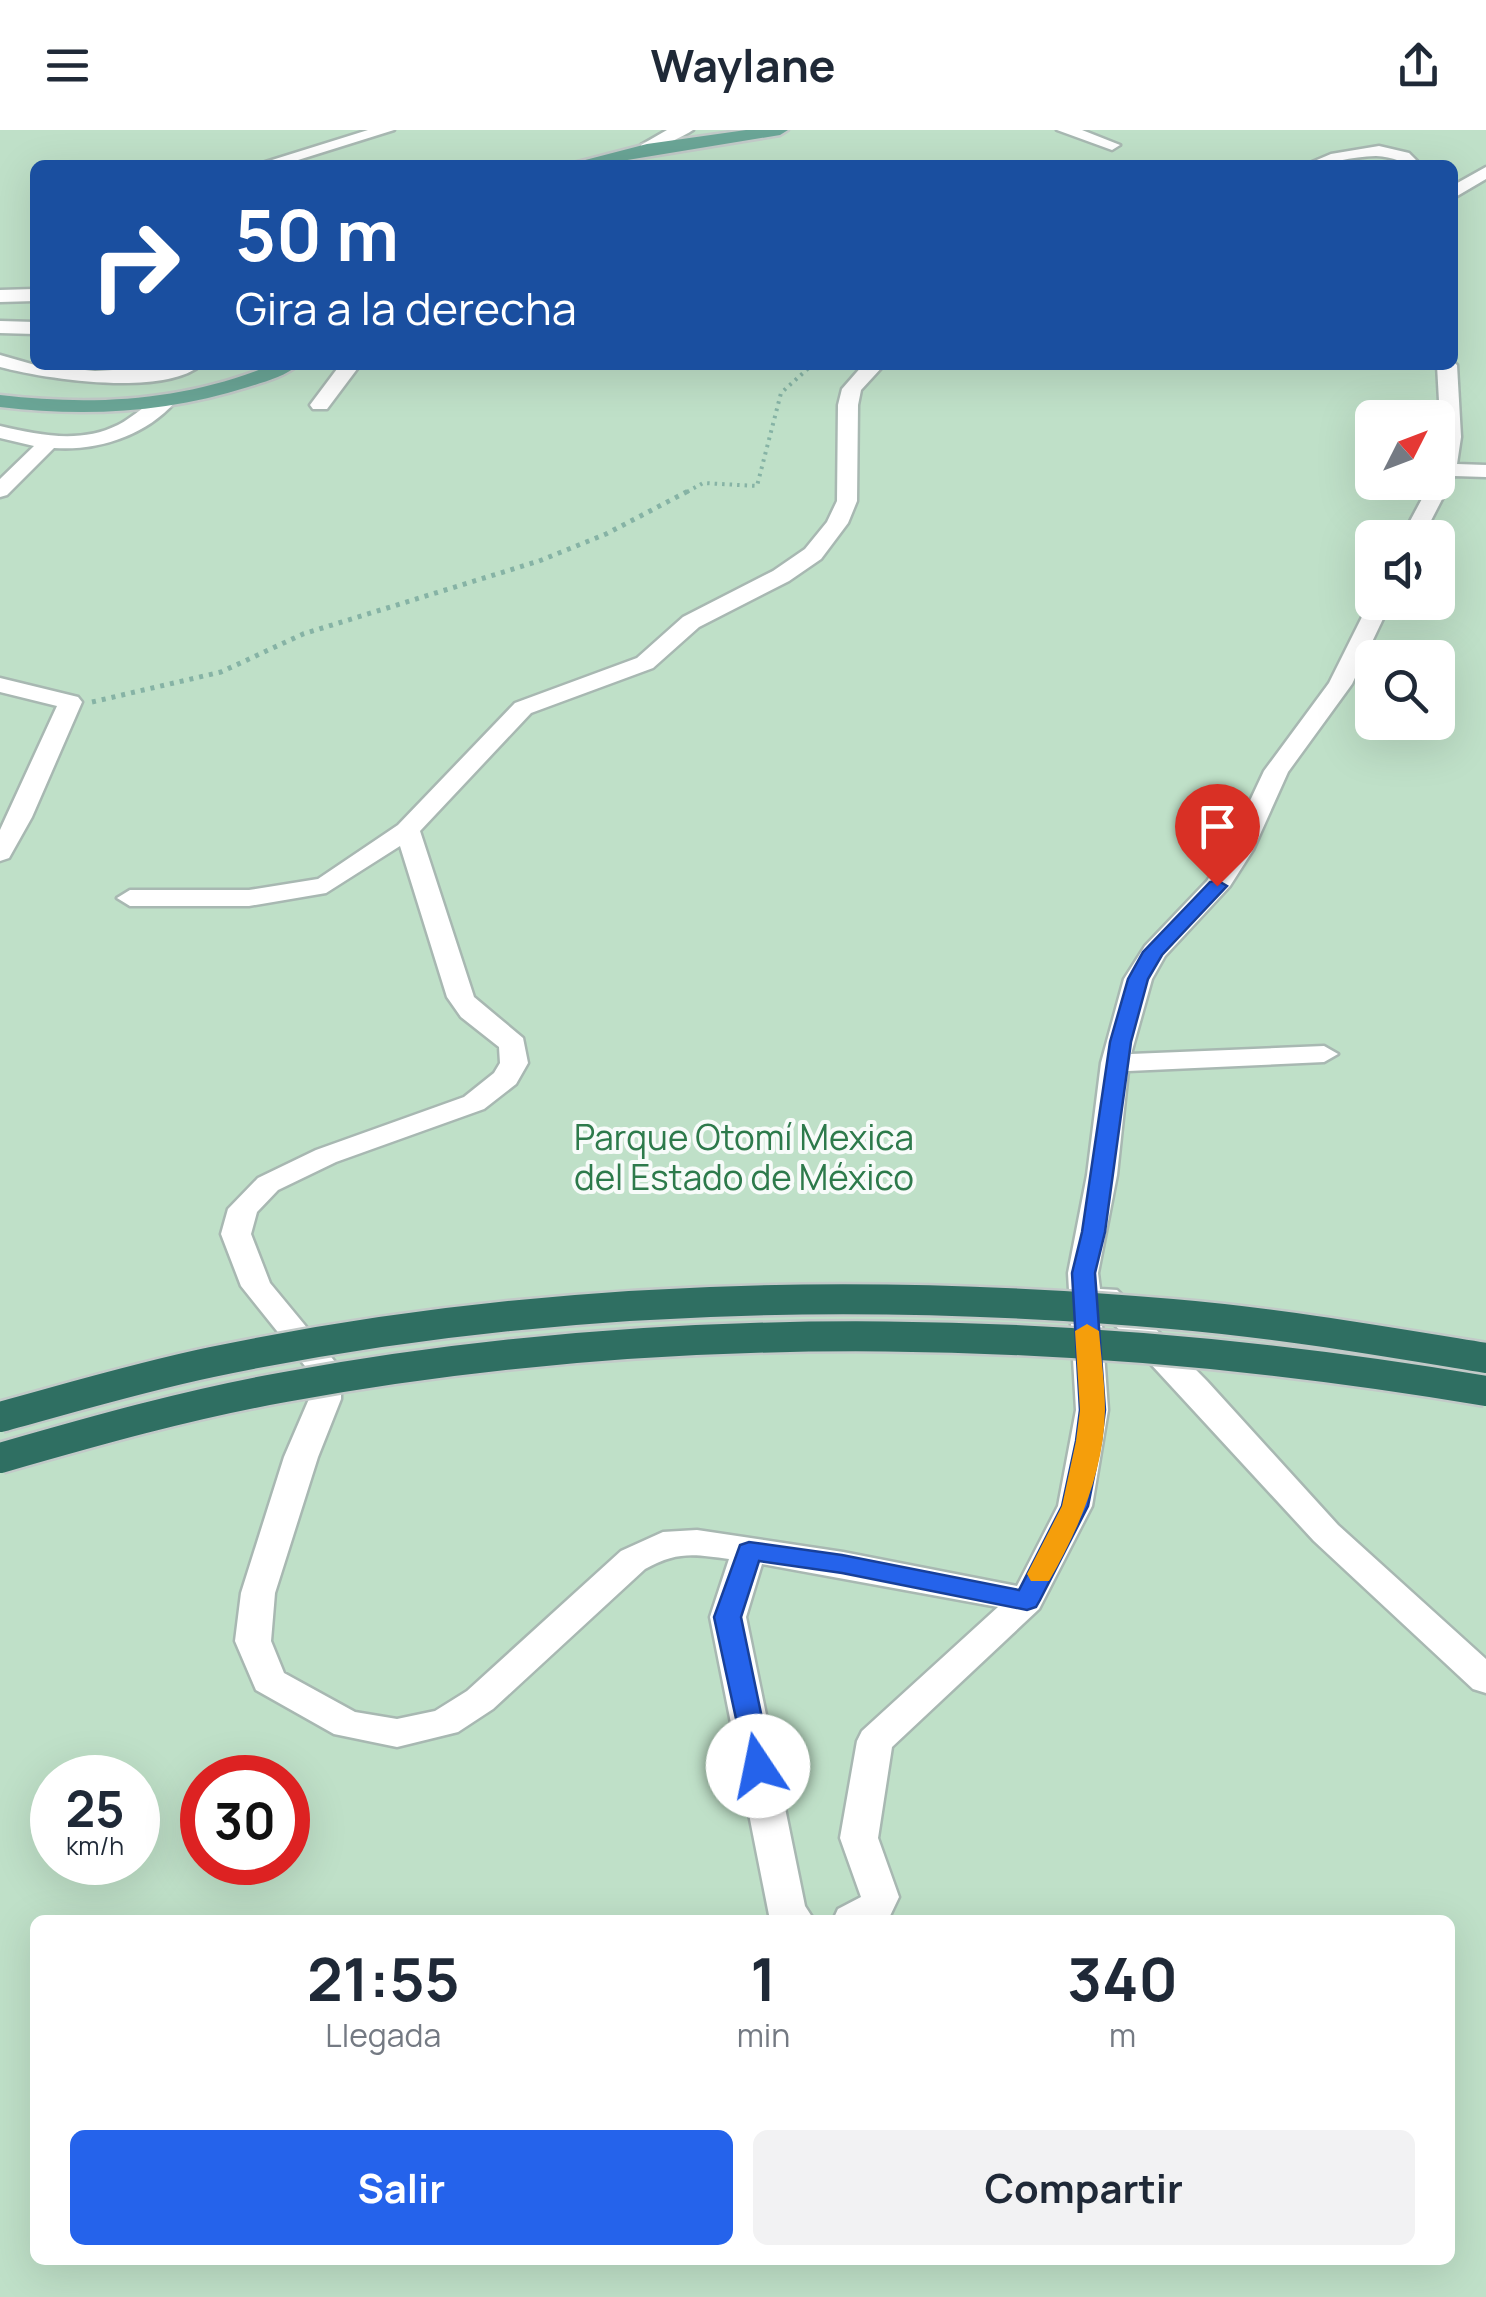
<!DOCTYPE html>
<html lang="es">
<head>
<meta charset="utf-8">
<style>
	body { margin:0; font-family:Manrope,sans-serif; background:#f2f2f3; color:#1f2937; height:100vh; display:flex; flex-direction:column; font-size:38px; white-space:nowrap }
	* { box-sizing:border-box; margin:0 }
	p { font-size:32px; color:#747a83 }
	.icon { flex:none; width:55px; height:55px; fill:none; stroke:currentColor; stroke-width:2; stroke-linecap:round; stroke-linejoin:round }
	.map { position:relative; flex:1; overflow:hidden }
	.panel { position:absolute; left:30px; top:1785px; width:1425px; height:350px; display:flex; flex-direction:column; background:#fff; border-radius:15px; box-shadow:0 10px 40px #0002 }
	.panel>* { flex:none }
	.hud { position:absolute; left:30px; top:30px; width:1428px; height:210px; border-radius:15px; box-shadow:0 10px 40px #0002; background:#1a4fa0; color:#fff; overflow:hidden }
	.needle { width:65px; rotate:48deg }
	.controls { position:absolute; left:1355px; top:270px; display:grid; gap:20px }
	.controls a { display:grid; place-items:center; width:100px; height:100px; border-radius:15px; background:#fff; box-shadow:0 10px 40px #0002; font-size:50px }
	.speed { position:absolute; left:30px; top:1625px; display:flex; gap:20px; font-size:50px; font-weight:700; text-align:center }
	.speed>* { display:grid; place-content:center; width:130px; height:130px; border-radius:50%; background:#fff; box-shadow:0 10px 40px #0002; line-height:1 }
	.speed small { font-size:25px; font-weight:400 }
	.speed .limit { border:15px solid #d22; background:#fff; color:#111 }
	.pin { position:absolute; display:grid; place-items:center; width:85px; height:85px; color:#fff; margin:-102px -42px; border-radius:50% 50% 50% 0; rotate:-45deg; box-shadow:0 0 10px #0007 }
	.pin .icon { rotate:45deg }
	.me { position:absolute; width:110px; margin:-55px; rotate:349deg; stroke-linejoin:round; filter:drop-shadow(0 0 8px #0008) }
	.turn { display:flex; align-items:center; gap:35px; height:210px; padding:0 40px; font-size:45px }
	.turn .icon { width:130px; height:130px; stroke-width:2.5 }
	.turn b { display:block; font-size:70px; line-height:85px }
	.eta { display:flex; justify-content:space-evenly; align-items:center; height:170px; text-align:center }
	.eta b { font-size:60px; font-weight:700; line-height:70px }
	.action { display:flex; gap:20px; margin-top:auto; padding:20px 40px }
	.action a { flex:1; height:115px; border-radius:15px; background:#2563eb; color:#fff; font-size:40px; font-weight:700; line-height:115px; text-align:center }
	.action a+a { background:#f2f2f3; color:#1f2937 }
	header { display:flex; justify-content:space-between; align-items:center; height:130px; padding:0 40px; background:#fff; font-size:45px; font-weight:700 }
	.map>svg:first-child { display:block }
</style>
</head>
<body>
<header><svg class="icon" aria-label="menu" viewBox="0 0 24 24"><path d="M4 6h16M4 12h16M4 18h16"/></svg>Waylane<svg class="icon" aria-label="share" viewBox="0 0 24 24"><path d="M12 15V3M7 8l5-5 5 5M5 13v7h14v-7"/></svg></header>
<div class="map">
<svg width="1486" height="2167" viewBox="0 0 1486 2167">
	<rect width="100%" height="100%" fill="#e6efeb"/>
	<path fill="#bfe0c8" fill-rule="evenodd" d="M0,0H1486V2167H0ZM35,35H1452V235H35ZM1372,288H1438V352H1372ZM1372,408H1438V472H1372ZM1372,528H1438V592H1372ZM52,1648H138V1732H52ZM202,1648H288V1732H202ZM35,1790H1450V2130H35Z"/>
	<g fill="none" stroke-linecap="round" stroke-linejoin="round">
		<defs>
			<path id="minor" d="M368,0H394L282,35H256Z
				M667,0H693C686,5 649,23 641,23V15Z
				M1057,0H1082L1120,15L1112,20Z
				M1379,16L1409,23L1421,35C1404,35 1393,26 1376,26C1351,26 1329,35 1305,35L1331,24Z
				M1486,37V49L1452,69V56Z
				M35,159V171L0,172V160Z
				M0,191L35,192V204L0,203Z
				M0,225L35,235L95,241L201,235C163,267 45,249 0,237Z
				M1452,231L1457,235L1461,307L1457,334L1486,335V347L1454,346L1422,408H1401L1431,352H1438L1441,307L1437,235H1452Z
				M340,235H360L327,279H313L310,275Z
				M863,235H884L861,260L858,275L857,371L848,393L821,429L789,451L699,497L653,538L531,583L420,701L474,867L523,908L528,933L516,954L484,979L336,1032L278,1060L257,1082L251,1104L270,1153L341,1239V1269L318,1327L275,1463L271,1511L284,1543L355,1582L397,1589L435,1581L467,1561L621,1421L663,1402L697,1400L843,1422L1017,1456L1058,1376L1076,1280L1068,1143L1087,1045L1101,933L1124,849L1145,816L1207,751L1227,720L1264,641L1329,553L1372,467V472H1391L1352,554L1288,642L1253,720L1230,756L1165,826L1152,849L1131,924L1324,916L1338,924L1324,932L1128,941L1117,1045L1098,1143L1100,1159L1117,1160L1207,1251L1338,1395L1486,1529V1563L1473,1559L1314,1411L1101,1180L1108,1280L1092,1376L1039,1479L892,1617L878,1708L899,1767L888,1790H833L838,1779L861,1767L840,1708L857,1611L862,1601L998,1477L762,1434L746,1487L805,1776L814,1790H770L710,1487L729,1429C694,1424 677,1421 645,1439L493,1579L458,1602L397,1617L334,1604L256,1560L235,1511L241,1463L284,1327L309,1269V1241L241,1156L221,1104L228,1079L258,1048L316,1020L464,967L494,943L500,933L499,917L461,887L447,867L400,716L326,763L249,776H130L117,768L130,760H249L318,749L398,695L515,573L637,528L683,487L773,441L805,419L827,392L837,371L838,275L842,259Z
				M165,266L175,272C145,306 98,321 54,318L7,365L0,367V349L34,316L0,308V296C39,305 80,314 118,295C134,287 148,271 165,266Z
				M0,548L78,567L82,572L32,687L9,728L0,731V700L57,576L0,562Z"/>
			<path id="primary" d="M746,0H788L780,5L597,35H566L647,14Z
				M271,235H298C286,246 264,252 248,257C167,283 85,287 0,277V265C93,276 184,271 271,235Z"/>
		</defs>
		<use href="#minor" stroke="#a8b8b2" stroke-width="5"/>
		<use href="#primary" stroke="#c2cac8" stroke-width="5"/>
		<path stroke="#86b3a5" stroke-width="4" stroke-dasharray="2.5 5" stroke-linecap="butt" d="M687,362L703,353L757,356L781,263L812,235"/>
		<path stroke="#86b3a5" stroke-width="5" stroke-dasharray="4 6" stroke-linecap="butt" d="M92,572L221,542L303,504L539,431L606,404L692,359"/>
		<use href="#minor" fill="#fff" fill-rule="evenodd"/>
		<use href="#primary" fill="#6aa596" fill-rule="evenodd"/>
		<defs>
			<path id="motorway-bridge" d="M0,1287C70,1268 140,1247 212,1232C527,1166 852,1156 1172,1184C1278,1193 1382,1211 1486,1228
				M0,1328C94,1301 189,1274 285,1257C682,1184 1090,1194 1486,1261"/>
		</defs>
		<use href="#motorway-bridge" stroke="#c2cac8" stroke-width="35" stroke-linecap="butt"/>
		<use href="#motorway-bridge" stroke="#2f6f62" stroke-width="30"/>
	</g>
	<path fill="#2563eb" stroke="#184099" stroke-width="2.5" d="M1217,750L1227,756L1162,825L1148,849L1131,912L1105,1102L1095,1143L1105,1280L1101,1311L1088,1376L1040,1470L1036,1477L1027,1480L842,1443L759,1431L741,1487L772,1636L767,1644L758,1647L748,1644L714,1487L740,1415L749,1412L842,1425L1019,1460L1062,1376L1076,1311L1080,1280L1072,1143L1082,1102L1110,912L1128,849L1143,822L1210,752Z"/>
	<path fill="#f59e0b" d="M1087,1194L1099,1201C1101,1227 1105,1254 1105,1280C1104,1341 1079,1399 1049,1451H1031L1027,1444L1062,1376L1076,1311L1080,1280L1075,1201Z"/>
	<g text-anchor="middle" dominant-baseline="central" stroke-width="8" stroke-linejoin="round" paint-order="stroke">
		<g font-size="35" fill="#2d7a4b" stroke="#f7fbf9">
			<text x="744" y="1007">Parque Otomí Mexica<tspan x="744" dy="40">del Estado de México</tspan></text>
		</g>
	</g>
</svg>
<div class="controls">
<a><svg class="needle" viewBox="-14 -14 28 28"><path d="M0-13l5 13h-10z" fill="#e53935"/><path d="M0 13l5-13h-10z" fill="#747a83"/></svg></a>
<a><svg class="icon" aria-label="sound" viewBox="0 0 24 24"><path d="M4 9h4l5-4v14l-5-4H4zM17 9q2 3 0 6"/></svg></a>
<a><svg class="icon" aria-label="search" viewBox="0 0 24 24"><circle cx="10" cy="10" r="6"/><path d="M15 15l6 6"/></svg></a>
</div>
<div class="speed"><div>25<small>km/h</small></div><div class="limit">30</div></div>
<div class="pin" style="left:1217px;top:756px;background:#d93025"><svg class="icon" aria-label="arrive" viewBox="0 0 24 24"><path d="M6 21V4h12l-3 4 3 4H6"/></svg></div>
<svg class="me" style="left:758px;top:1636px" viewBox="-20 -20 40 40"><circle r="19" fill="#fff"/><path d="M0-13L10 11 0 6-10 11z" fill="#2563eb"/></svg>
<div class="hud">
<div class="turn"><svg class="icon" aria-label="right" viewBox="0 0 24 24"><path d="M7 20v-9h11M14 6l5 5-5 5"/></svg><div><b>50 m</b>Gira a la derecha</div></div>
</div>
<section class="panel">
<div class="eta">
<div><b>21:55</b><p>Llegada</p></div>
<div><b>1</b><p>min</p></div>
<div><b>340</b><p>m</p></div>
</div>
<div class="action"><a>Salir</a><a>Compartir</a></div>
</section>
</div>
</body>
</html>
